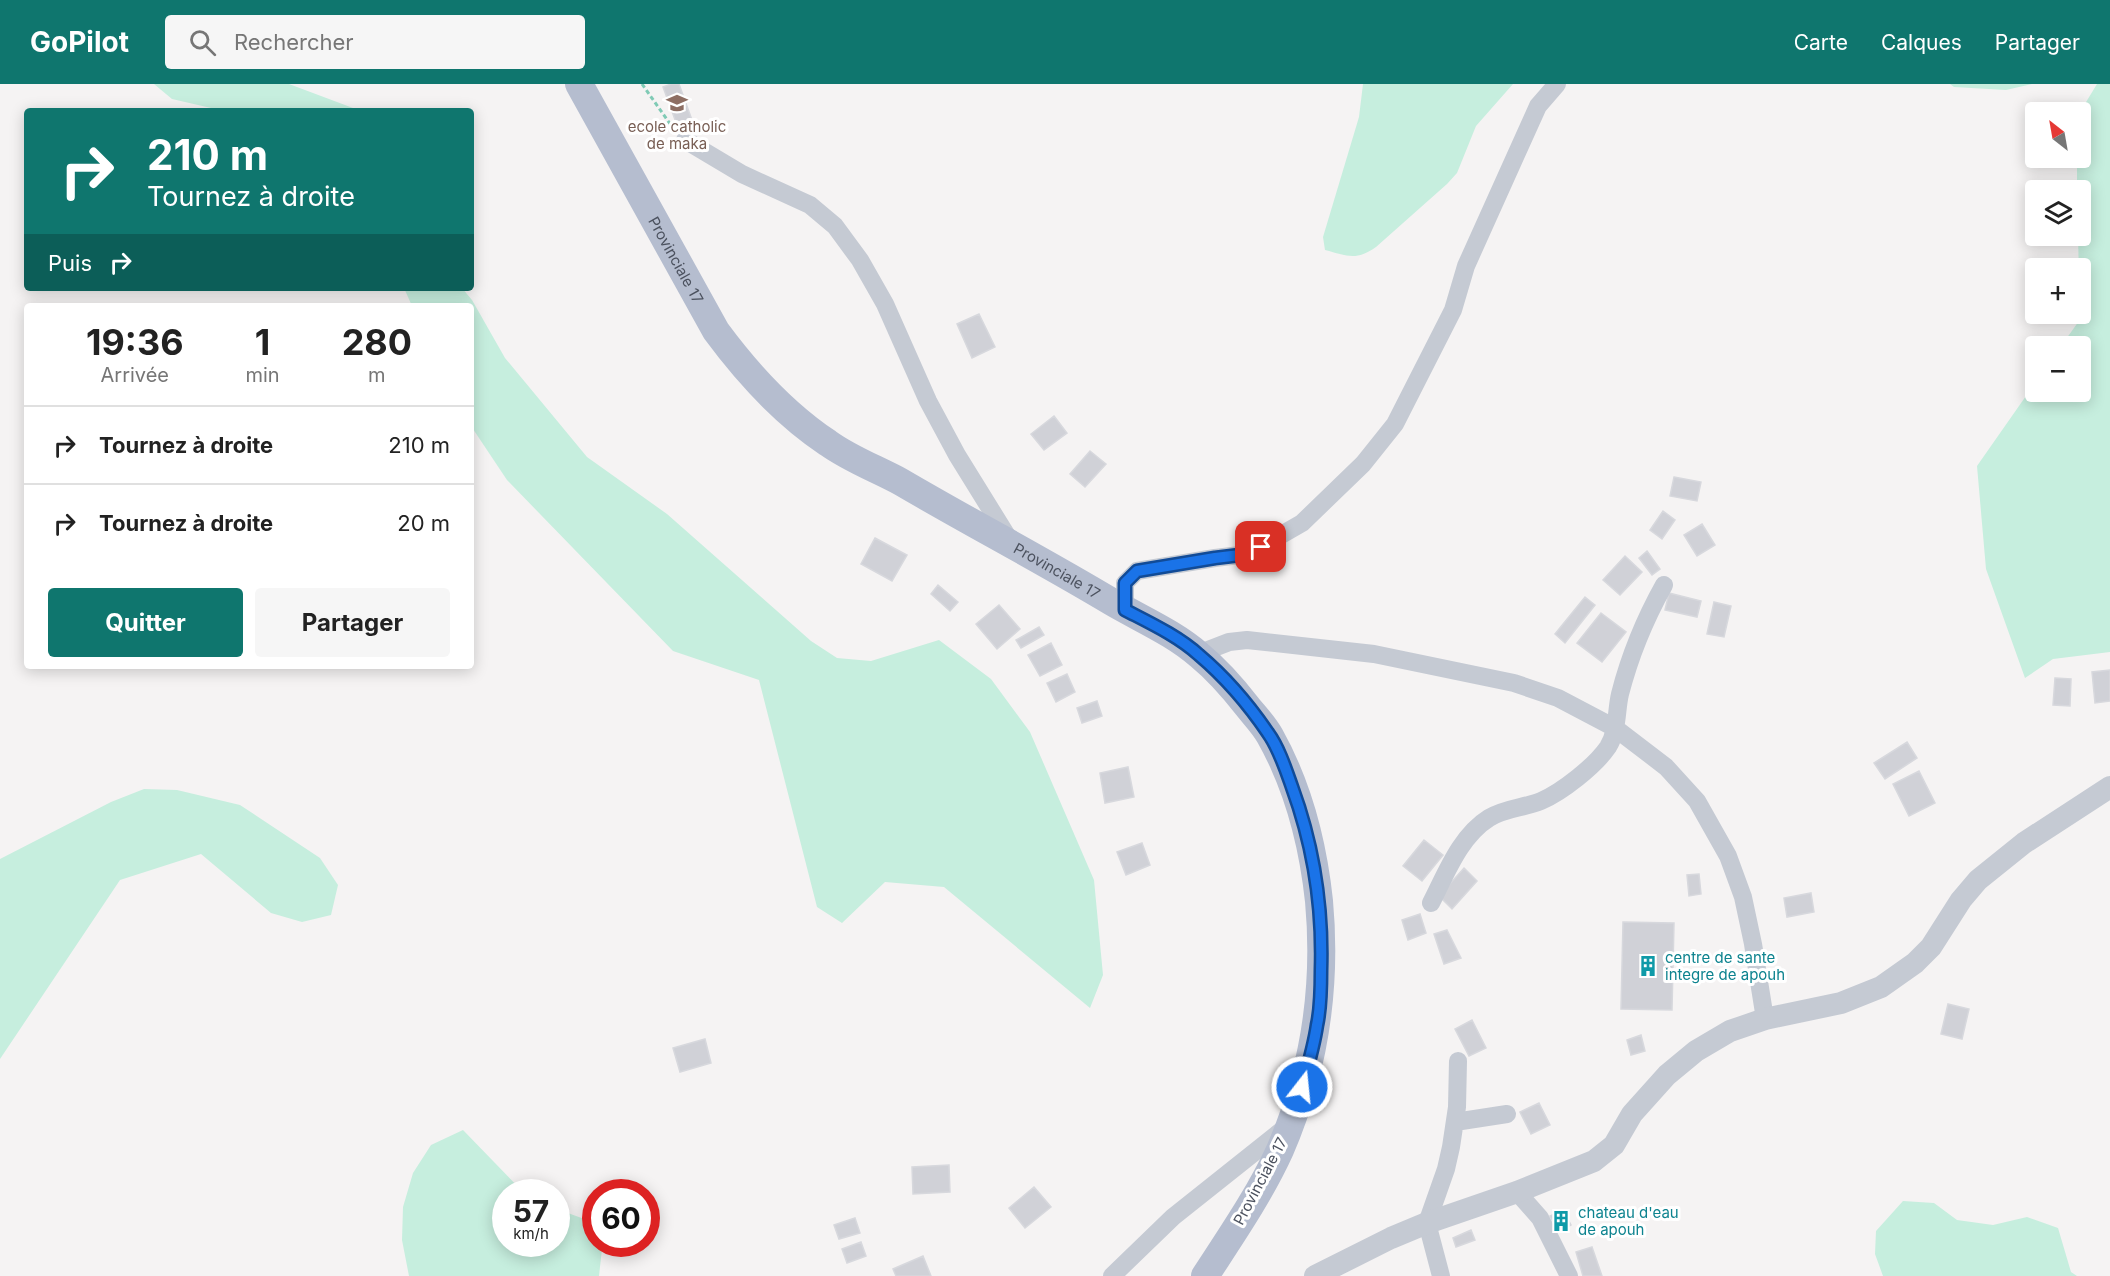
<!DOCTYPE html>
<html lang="fr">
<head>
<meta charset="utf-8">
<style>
	body { margin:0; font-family:Inter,sans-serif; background:#f6f6f6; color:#222; height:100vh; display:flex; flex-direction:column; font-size:22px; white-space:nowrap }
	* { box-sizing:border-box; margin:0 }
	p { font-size:20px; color:#767676 }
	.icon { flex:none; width:33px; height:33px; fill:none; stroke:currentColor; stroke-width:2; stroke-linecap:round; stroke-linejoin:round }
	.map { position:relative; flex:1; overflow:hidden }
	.panel { position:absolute; left:24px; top:219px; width:450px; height:366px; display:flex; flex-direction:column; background:#fff; border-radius:6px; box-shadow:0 3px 15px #0003 }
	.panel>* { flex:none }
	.hud { position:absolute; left:24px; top:24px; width:450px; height:183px; border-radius:6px; box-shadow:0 3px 15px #0003; background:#0f766e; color:#fff; overflow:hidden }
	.needle { width:39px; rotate:329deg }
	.fabs { position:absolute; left:2025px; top:18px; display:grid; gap:12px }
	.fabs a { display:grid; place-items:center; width:66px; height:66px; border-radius:6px; background:#fff; box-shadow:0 3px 15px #0003; font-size:30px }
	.speed { position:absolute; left:492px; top:1095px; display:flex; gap:12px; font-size:30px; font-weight:700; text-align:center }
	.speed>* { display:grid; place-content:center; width:78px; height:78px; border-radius:50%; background:#fff; box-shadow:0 3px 15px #0003; line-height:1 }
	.speed small { font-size:15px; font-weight:400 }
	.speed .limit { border:9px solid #d22; background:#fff; color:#111 }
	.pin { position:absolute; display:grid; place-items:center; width:51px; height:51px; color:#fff; margin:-26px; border-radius:12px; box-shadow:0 3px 9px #0006 }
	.me { position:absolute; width:66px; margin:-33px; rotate:16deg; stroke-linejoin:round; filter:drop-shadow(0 0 4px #0008) }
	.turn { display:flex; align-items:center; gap:21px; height:126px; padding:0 24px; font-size:27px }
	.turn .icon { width:78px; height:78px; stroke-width:2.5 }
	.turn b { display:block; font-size:42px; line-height:51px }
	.then { display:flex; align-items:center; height:57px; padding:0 24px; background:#0003; gap:12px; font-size:22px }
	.eta { display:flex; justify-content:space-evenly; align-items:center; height:102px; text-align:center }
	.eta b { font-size:36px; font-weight:700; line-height:42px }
	.action { display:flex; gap:12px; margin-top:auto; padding:12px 24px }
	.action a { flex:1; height:69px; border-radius:6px; background:#0f766e; color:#fff; font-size:24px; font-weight:700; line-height:69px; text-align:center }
	.action a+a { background:#f6f6f6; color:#222 }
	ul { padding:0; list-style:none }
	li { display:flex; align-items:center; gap:18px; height:78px; padding:0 24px; border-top:2px solid #e0e0e0 }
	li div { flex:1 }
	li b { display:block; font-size:22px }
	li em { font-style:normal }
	header { display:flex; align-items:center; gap:36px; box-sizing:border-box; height:84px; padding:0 30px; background:#0f766e; color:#fff }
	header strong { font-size:28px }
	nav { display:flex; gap:33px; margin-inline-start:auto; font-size:21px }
	.search { width:420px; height:54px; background:#f6f6f6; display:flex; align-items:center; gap:15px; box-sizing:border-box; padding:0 21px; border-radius:6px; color:#767676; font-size:22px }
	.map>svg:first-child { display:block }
</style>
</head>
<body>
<header>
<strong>GoPilot</strong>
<div class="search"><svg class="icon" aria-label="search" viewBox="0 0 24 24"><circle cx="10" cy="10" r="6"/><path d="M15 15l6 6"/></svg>Rechercher</div>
<nav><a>Carte</a><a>Calques</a><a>Partager</a></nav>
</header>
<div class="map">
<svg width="2110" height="1192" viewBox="0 0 2110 1192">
	<rect width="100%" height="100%" fill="#f5f3f3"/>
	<path fill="#c6eede" d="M154,0H289L361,27H224L172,15Z
		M1363,0H1513L1476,42L1457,89L1447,100L1376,163C1356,177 1348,172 1325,166L1323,153L1359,33Z
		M1950,0H2032L2006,6L1954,3Z
		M2097,0H2110V568L2053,575L2025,594L1986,485L1977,382L2035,299L2036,308H2080V262H2061L2079,237L2080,230L2078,152H2080V106H2077V74H2080V28Z
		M404,204H462L472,216L505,274L587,373L667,430L811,557L837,574L871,577L939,556L991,595L1030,648L1094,796L1103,891L1090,924L944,803L885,798L842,839L817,823L759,596L673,567L507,396L471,342V222H412Z
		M144,705L177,706L240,721L320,774L338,801L331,831L302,838L271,829L201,770L120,796L0,975V775L111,718Z
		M463,1046L523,1108H506V1160H556L557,1125L587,1136L595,1151L596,1160H600L602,1165L599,1192H409L402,1156L403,1123L413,1089L431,1061Z
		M1903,1117L1934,1119L1957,1136L1993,1141L2027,1133L2058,1144L2071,1188L2077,1192H1883L1875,1170L1876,1147Z"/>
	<path fill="#d0d1d7" stroke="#d7d8dd" stroke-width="1.5" d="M671,0H679L692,36L677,41L663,3Z
		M979,230L995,263L972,274L957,240Z
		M1054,332L1067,349L1044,366L1031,350Z
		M1090,367L1106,380L1085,403L1070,390Z
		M1674,393L1701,398L1697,417L1670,412Z
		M1663,427L1675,436L1662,455L1650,446Z
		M1702,440L1715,461L1697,472L1684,451Z
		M875,454L907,471L892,497L861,480Z
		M1647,467L1660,485L1652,491L1639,474Z
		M1625,472L1642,488L1620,511L1603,496Z
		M938,501L958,518L950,527L931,510Z
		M1669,509L1701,517L1697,533L1665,526Z
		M1585,513L1595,521L1565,559L1555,550Z
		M1714,518L1731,522L1724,553L1707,550Z
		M999,521L1020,545L997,565L976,540Z
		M1601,529L1626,548L1602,578L1577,559Z
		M1039,543L1044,551L1021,564L1016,556Z
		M1051,559L1062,581L1040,592L1028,571Z
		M2110,586V617L2095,619L2092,588Z
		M1067,590L1075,608L1056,618L1047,599Z
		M2055,594L2071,595L2070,622L2053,621Z
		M1097,617L1102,632L1082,639L1077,624Z
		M1907,658L1917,674L1885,695L1874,679Z
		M1128,683L1134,713L1105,719L1100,689Z
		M1919,687L1935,719L1909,732L1893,700Z
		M1424,756L1443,771L1422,797L1403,782Z
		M1142,759L1150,781L1126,791L1117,768Z
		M1464,784L1477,797L1452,825L1439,812Z
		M1699,790L1701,810L1689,812L1687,791Z
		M1811,809L1814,828L1787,833L1784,814Z
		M1420,830L1426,849L1408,856L1402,836Z
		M1623,838L1674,839L1672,926L1621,925Z
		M1447,846L1461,874L1444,880L1434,850Z
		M1948,920L1969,925L1962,955L1941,950Z
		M1472,936L1486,964L1469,972L1455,945Z
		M1641,951L1645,967L1631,971L1627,956Z
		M705,955L711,979L680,988L673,964Z
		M1539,1019L1550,1041L1531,1050L1520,1028Z
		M949,1081L950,1108L913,1110L912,1083Z
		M1034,1103L1051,1123L1025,1144L1009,1124Z
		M1563,1126L1571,1141L1559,1148L1550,1132Z
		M855,1134L860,1149L839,1155L834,1141Z
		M1471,1146L1475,1156L1456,1163L1453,1154Z
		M861,1158L866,1172L847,1179L842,1165Z
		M1592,1163L1602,1192H1583L1576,1168Z
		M923,1172L931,1192H896L893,1185Z"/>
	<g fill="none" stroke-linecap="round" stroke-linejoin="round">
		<path stroke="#80cab5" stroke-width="3" stroke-dasharray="4.5 3" stroke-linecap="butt" d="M642,0L673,44"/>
		<path stroke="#c5cad3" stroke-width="18" d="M685,56L742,90L810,121L835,142L860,176L885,220L928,317L957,371L1009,455
			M1125,526V499L1137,487L1215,474L1248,470L1302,439L1363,380L1395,340L1453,226L1466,182L1538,22L1557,0
			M1198,570L1229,558L1247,556L1374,570L1514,599L1558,614L1615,644L1666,683L1697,717L1728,772L1743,813L1753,860L1765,935
			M1431,819C1446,790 1460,752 1489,734C1505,724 1524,724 1541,717C1562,708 1595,682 1608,663C1618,647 1616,627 1620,610C1630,571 1645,535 1664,501
			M1455,1038L1507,1030
			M1517,1108L1540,1134L1569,1192
			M1112,1192L1173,1133L1286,1043
			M1441,1192L1427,1139L1446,1085L1451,1063L1457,1023L1458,977"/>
		<path stroke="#c5cad3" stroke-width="22" d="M1315,1192L1391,1154L1427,1139L1517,1108L1594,1077L1614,1061L1632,1030L1667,991L1696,967L1730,947L1765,935L1841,919L1881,903L1915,879L1931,863L1961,816L1978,796L2024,759L2110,703"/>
		<path stroke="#b5bdcf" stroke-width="28" id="s1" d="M579,0L716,247C747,289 783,329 828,359C850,375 877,385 901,398C971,439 1042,476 1112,518C1141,535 1174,549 1199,571C1216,585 1233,604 1247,622C1255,632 1264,641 1270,652C1298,702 1313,761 1319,817C1327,904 1315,985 1280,1066C1260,1110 1231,1152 1205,1192"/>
	</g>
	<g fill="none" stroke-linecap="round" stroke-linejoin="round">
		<defs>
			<path id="route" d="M1261,463L1248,470L1215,474L1137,487L1125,499V526C1150,539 1178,552 1199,571C1225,593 1249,621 1268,649C1279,664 1286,686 1292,703C1314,763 1323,823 1321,886C1321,904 1321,923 1317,941C1314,962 1308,982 1302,1003"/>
		</defs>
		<use href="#route" stroke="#114b97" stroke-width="15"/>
		<use href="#route" stroke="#1a73e8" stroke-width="10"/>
	</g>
	<defs>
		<symbol id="school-bare" viewBox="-9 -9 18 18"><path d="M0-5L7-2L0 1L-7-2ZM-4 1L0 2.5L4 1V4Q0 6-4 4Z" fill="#8d6e63" stroke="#fff" stroke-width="2.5" paint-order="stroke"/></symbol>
		<symbol id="building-bare" viewBox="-9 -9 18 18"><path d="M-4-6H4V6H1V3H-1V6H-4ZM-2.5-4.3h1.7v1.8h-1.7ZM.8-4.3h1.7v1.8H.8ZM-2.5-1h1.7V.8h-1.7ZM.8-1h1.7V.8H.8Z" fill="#0f9aa8" stroke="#fff" stroke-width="2.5" paint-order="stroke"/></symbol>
	</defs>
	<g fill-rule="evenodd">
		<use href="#school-bare" x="662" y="4" width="30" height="30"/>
		<use href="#building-bare" x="1633" y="867" width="30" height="30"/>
		<use href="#building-bare" x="1546" y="1122" width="30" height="30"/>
	</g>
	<g text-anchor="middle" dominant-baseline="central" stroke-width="6" stroke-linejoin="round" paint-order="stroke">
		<g font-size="15" fill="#785e54" stroke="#fff">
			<text x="677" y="42">ecole catholic<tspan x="677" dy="17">de maka</tspan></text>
		</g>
		<g font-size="15" fill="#4c525f" stroke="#fff">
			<text stroke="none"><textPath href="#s1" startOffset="201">Provinciale 17</textPath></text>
			<text stroke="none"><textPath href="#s1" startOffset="704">Provinciale 17</textPath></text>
			<text transform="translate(1260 1097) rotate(-62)">Provinciale 17</text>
		</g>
		<g font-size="15" fill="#0d838f" stroke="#fff" text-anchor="start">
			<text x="1665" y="873">centre de sante<tspan x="1665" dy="17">integre de apouh</tspan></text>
			<text x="1578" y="1128">chateau d'eau<tspan x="1578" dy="17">de apouh</tspan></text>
		</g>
	</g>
</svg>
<div class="fabs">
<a><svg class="needle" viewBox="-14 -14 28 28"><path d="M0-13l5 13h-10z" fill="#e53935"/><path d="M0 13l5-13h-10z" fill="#767676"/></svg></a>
<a><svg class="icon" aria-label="layers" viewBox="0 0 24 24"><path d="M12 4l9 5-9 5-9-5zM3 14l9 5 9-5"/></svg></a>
<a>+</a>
<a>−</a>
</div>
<div class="speed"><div>57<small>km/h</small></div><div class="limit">60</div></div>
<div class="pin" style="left:1261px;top:463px;background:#d93025"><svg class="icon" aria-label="arrive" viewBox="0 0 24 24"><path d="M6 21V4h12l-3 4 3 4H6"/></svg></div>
<svg class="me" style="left:1302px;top:1003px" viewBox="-20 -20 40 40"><circle r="17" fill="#1a73e8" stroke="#fff" stroke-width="3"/><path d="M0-11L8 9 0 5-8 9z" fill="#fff"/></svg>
<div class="hud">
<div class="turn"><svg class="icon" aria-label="right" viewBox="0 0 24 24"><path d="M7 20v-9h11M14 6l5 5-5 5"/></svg><div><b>210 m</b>Tournez à droite</div></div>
<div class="then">Puis<svg class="icon" aria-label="right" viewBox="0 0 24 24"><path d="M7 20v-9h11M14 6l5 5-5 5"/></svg></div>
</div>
<section class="panel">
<div class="eta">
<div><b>19:36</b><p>Arrivée</p></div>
<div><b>1</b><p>min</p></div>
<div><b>280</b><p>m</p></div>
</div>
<ul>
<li><svg class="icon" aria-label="right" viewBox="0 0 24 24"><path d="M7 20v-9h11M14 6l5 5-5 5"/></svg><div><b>Tournez à droite</b></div><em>210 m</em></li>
<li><svg class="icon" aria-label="right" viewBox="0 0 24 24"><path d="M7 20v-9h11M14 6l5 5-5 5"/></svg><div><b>Tournez à droite</b></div><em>20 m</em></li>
</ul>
<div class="action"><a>Quitter</a><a>Partager</a></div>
</section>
</div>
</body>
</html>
